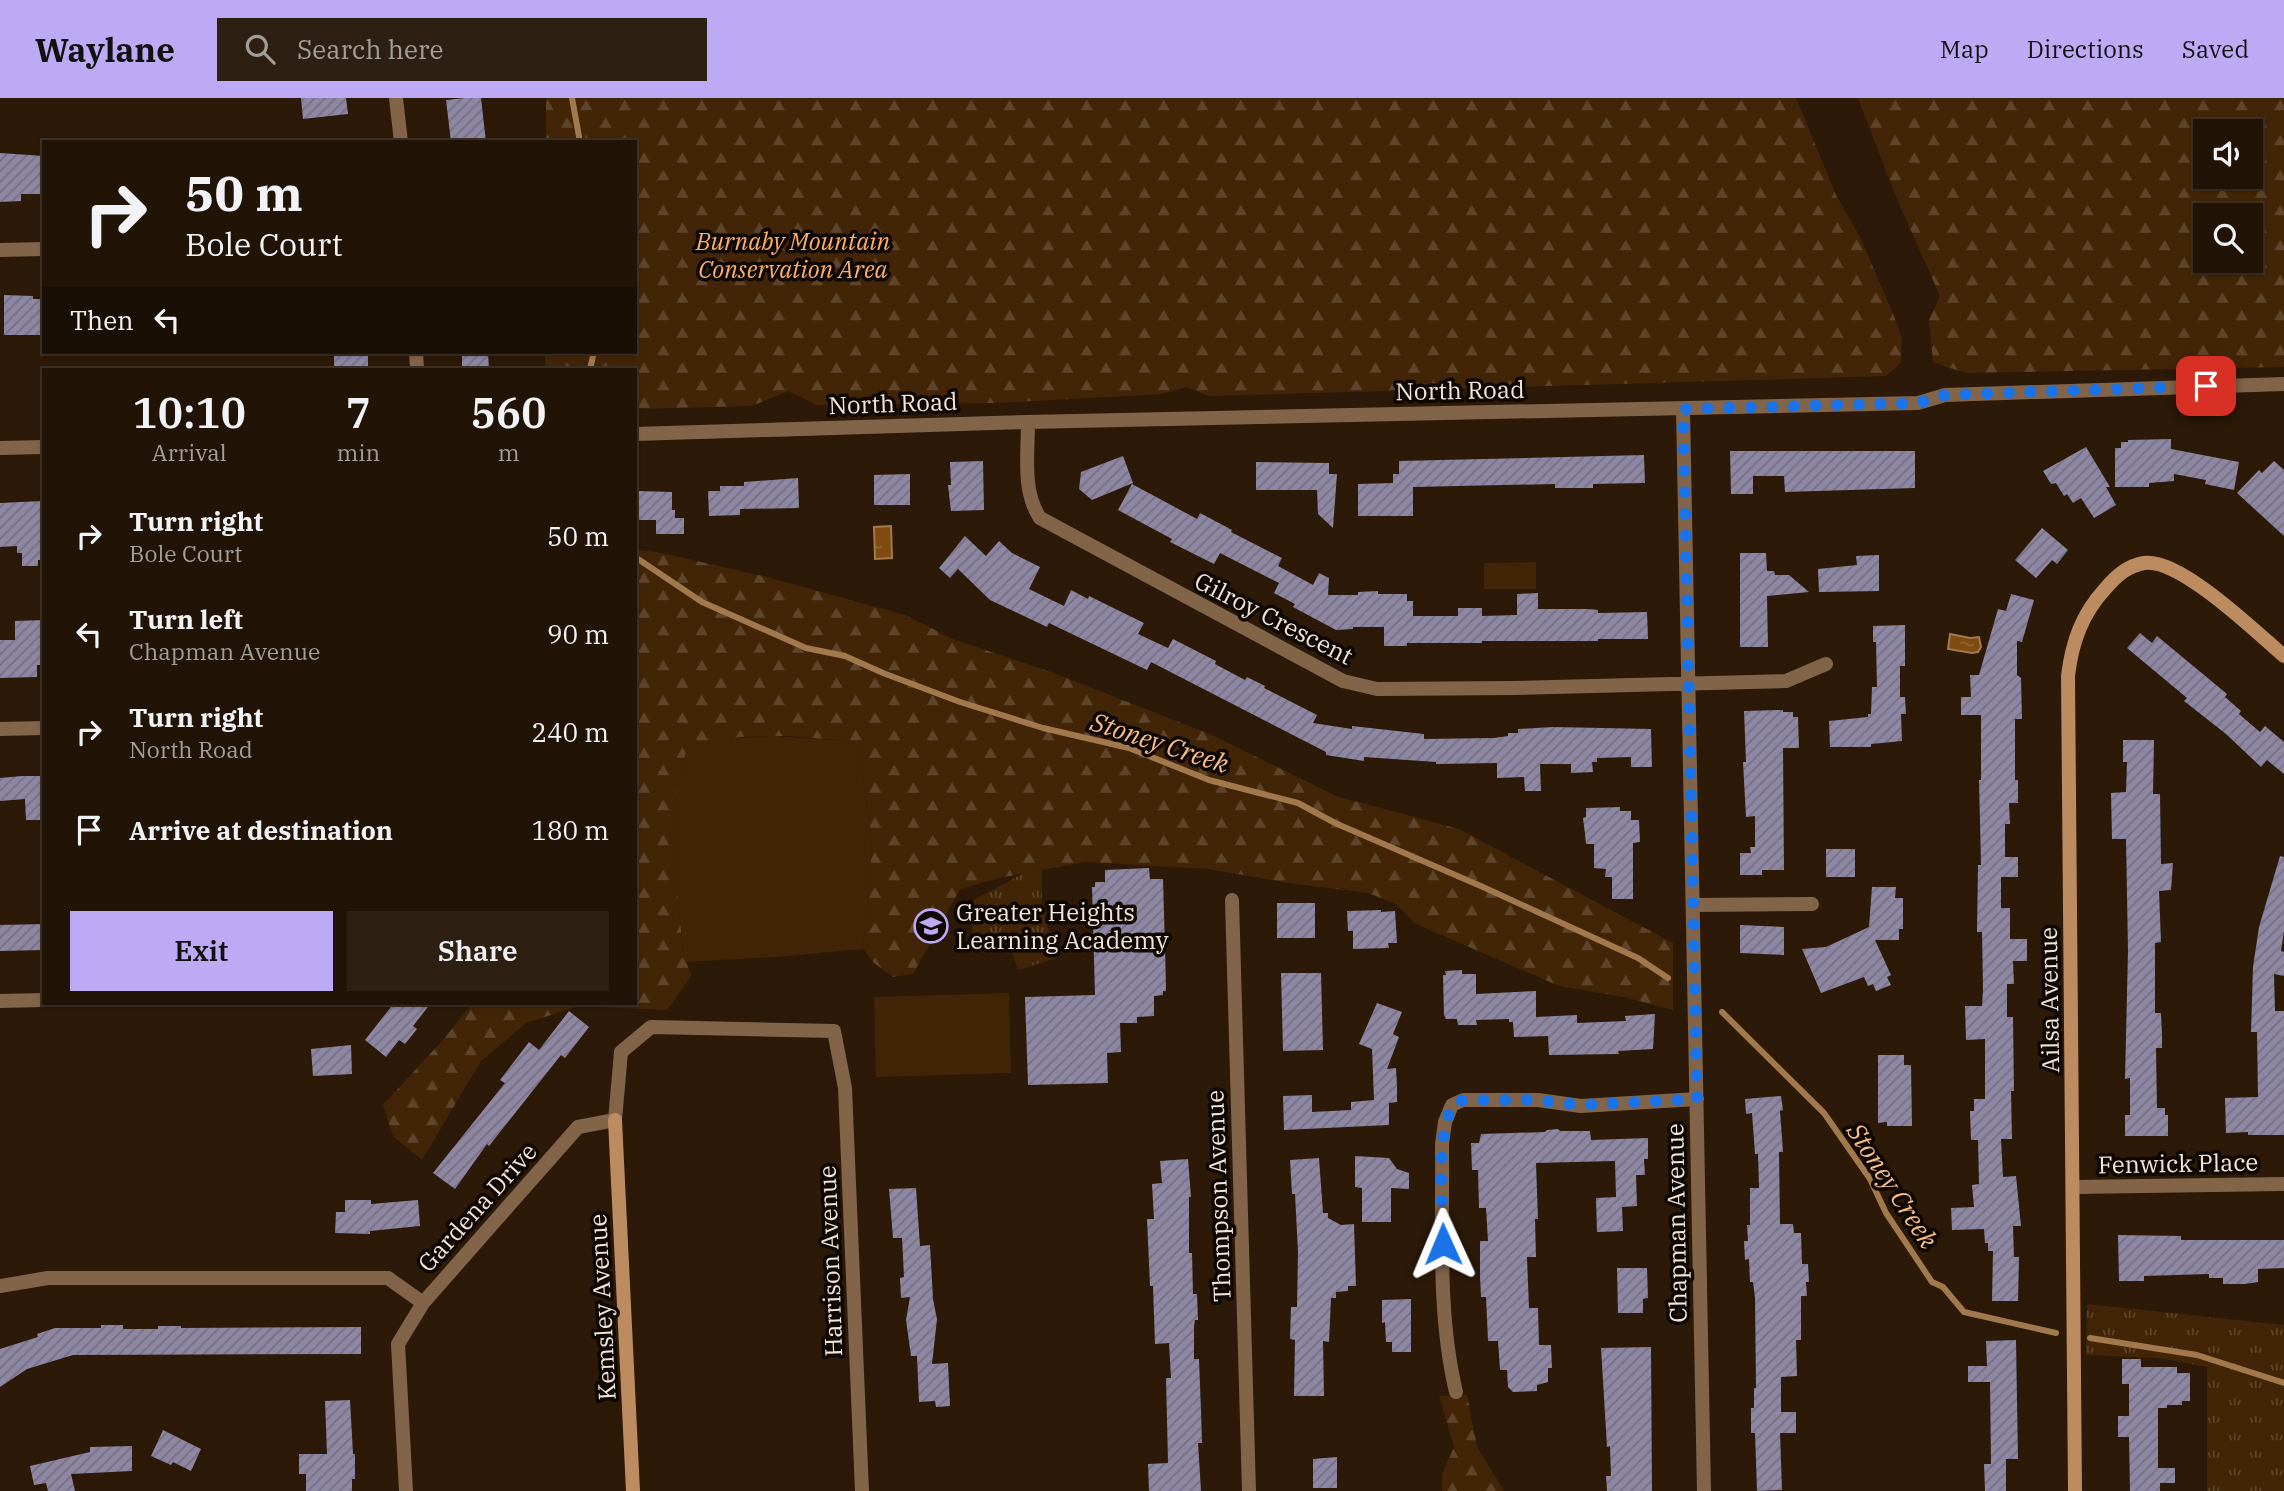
<!DOCTYPE html>
<html lang="en">
<head>
<meta charset="utf-8">
<style>
	body { margin:0; font-family:"IBM Plex Serif",serif; background:#2d2013; color:#f1f3f6; height:100vh; display:flex; flex-direction:column; font-size:26px; white-space:nowrap }
	* { box-sizing:border-box; margin:0 }
	p { font-size:23px; color:#a29e9a }
	.icon { flex:none; width:38px; height:38px; fill:none; stroke:currentColor; stroke-width:2; stroke-linecap:round; stroke-linejoin:round }
	.map { position:relative; flex:1; overflow:hidden }
	.drawer { position:absolute; left:42px; top:270px; width:595px; height:637px; display:flex; flex-direction:column; background:#211305; border-radius:0px; box-shadow:0 2px 5px #0004,0 0 0 2px #3e3227 }
	.drawer>* { flex:none }
	.top-card { position:absolute; left:42px; top:42px; width:595px; height:214px; border-radius:0px; box-shadow:0 2px 5px #0004,0 0 0 2px #3e3227; background:#211305; color:#f1f3f6; overflow:hidden }
	.tools { position:absolute; left:2193px; top:21px; display:grid; gap:14px }
	.tools a { display:grid; place-items:center; width:70px; height:70px; border-radius:0px; background:#211305; box-shadow:0 2px 5px #0004,0 0 0 2px #3e3227; font-size:35px }
	.pin { position:absolute; display:grid; place-items:center; width:60px; height:60px; color:#fff; margin:-30px; border-radius:14px; box-shadow:0 4px 10px #0006 }
	.me { position:absolute; width:77px; margin:-38px; rotate:359deg; stroke-linejoin:round; filter:drop-shadow(0 0 5px #0008) }
	.turn { display:flex; align-items:center; gap:24px; height:147px; padding:0 28px; font-size:32px }
	.turn .icon { width:91px; height:91px; stroke-width:2.5 }
	.turn b { display:block; font-size:49px; line-height:60px }
	.then { display:flex; align-items:center; height:66px; padding:0 28px; background:#0003; gap:14px; font-size:26px }
	.eta { display:flex; justify-content:space-evenly; align-items:center; height:119px; text-align:center }
	.eta b { font-size:42px; font-weight:600; line-height:49px }
	.primary-button { display:flex; gap:14px; margin-top:auto; padding:14px 28px }
	.primary-button a { flex:1; height:80px; border-radius:0px; background:#bcaaf5; color:#111; font-size:28px; font-weight:600; line-height:80px; text-align:center }
	.primary-button a+a { background:#2d2013; color:#f1f3f6 }
	ul { padding:0; list-style:none }
	li { display:flex; align-items:center; gap:21px; height:98px; padding:0 28px }
	li div { flex:1 }
	li b { display:block; font-size:26px }
	li em { font-style:normal }
	header { display:flex; align-items:center; gap:42px; box-sizing:border-box; height:98px; padding:0 35px; background:#bcaaf5; color:#111 }
	header strong { font-size:33px }
	nav { display:flex; gap:38px; margin-inline-start:auto; font-size:24px }
	.search { width:490px; height:63px; background:#2d2013; display:flex; align-items:center; gap:18px; box-sizing:border-box; padding:0 24px; border-radius:0px; color:#a29e9a; font-size:26px }
	.map>svg:first-child { display:block }
</style>
</head>
<body>
<header>
<strong>Waylane</strong>
<div class="search"><svg class="icon" aria-label="search" viewBox="0 0 24 24"><circle cx="10" cy="10" r="6"/><path d="M15 15l6 6"/></svg>Search here</div>
<nav><a>Map</a><a>Directions</a><a>Saved</a></nav>
</header>
<div class="map">
<svg width="2284" height="1393" viewBox="0 0 2284 1393">
	<defs>
		<pattern id="grass-tufts" width="24" height="20" patternUnits="userSpaceOnUse" patternTransform="scale(1.75)"><rect width="24" height="20" fill="#422507"/><path d="M3 7l-1-3M5 7V3M7 7l1-3M15 17l-1-3M17 17v-4M19 17l1-3" fill="none" stroke="#5e442b"/></pattern>
		<pattern id="forest-firs" width="22" height="20" patternUnits="userSpaceOnUse" patternTransform="scale(1.75)"><rect width="22" height="20" fill="#422507"/><path d="M5 1l3.5 6h-7zM16 11l3.5 6h-7z" fill="#5e442b"/></pattern>
		<pattern id="water-ripples" width="26" height="14" patternUnits="userSpaceOnUse" patternTransform="scale(1.75)"><rect width="26" height="14" fill="#7f4b10"/><path d="M2 4q2-2 4 0t4 0M15 11q2-2 4 0t4 0" fill="none" stroke="#926532"/></pattern>
		<pattern id="building-hatch" width="6" height="6" patternUnits="userSpaceOnUse" patternTransform="scale(1.75)"><rect width="6" height="6" fill="#8d87a3"/><path d="M-1 1l2-2M0 6l6-6M5 7l2-2" fill="none" stroke="#757081"/></pattern>
	</defs>
	<rect width="100%" height="100%" fill="#2c1907"/>
	<path fill="url(#grass-tufts)" d="M1042,772V808L1057,860L1018,872L1009,845L994,849L973,840L970,804L1024,775Z
		M2087,1206L2284,1227V1393H2207V1269L2159,1260L2086,1257Z"/>
	<path fill="url(#forest-firs)" fill-rule="evenodd" d="M546,0H1796L1836,97L1860,139L1894,218L1902,240L1901,265L1886,278L1209,298L1186,289L1162,296L996,305L817,307L788,293L752,308L635,311V271H545V254H635V44H546Z
		M1858,0H2284V269L1965,275L1933,264L1929,222L1940,198L1897,101ZM2250,33V79H2205V33ZM2250,117V163H2205V117Z
		M635,452L657,454L767,479L905,517L953,541L1051,574L1212,637L1336,698L1459,731L1673,845V912L1624,899L1559,888L1416,826L1396,806L1368,795L1289,785L1208,771L1085,764L999,780L960,791L913,876L893,879L874,865L863,851L872,749L859,644L788,638L740,639L687,650L677,696L676,779L683,852L691,878L667,912L579,908L526,925L481,963L422,1062L393,1038L383,1007L442,943L473,905H635Z
		M1467,1297L1477,1349L1504,1393H1442V1376L1454,1349L1439,1298Z"/>
	<path fill="#422507" d="M1536,464V491H1484V465Z
		M773,638L859,644L872,749L863,851L775,859L686,864L683,852L676,779L677,696L687,649L734,640Z
		M1009,895L1011,975L876,979L874,899Z"/>
	<path fill="url(#water-ripples)" stroke="#a2794d" stroke-width="2" d="M891,428L892,460L875,461L874,429Z
		M1950,536L1970,540L1979,539L1981,549L1978,554L1972,555L1948,551Z"/>
	<g fill="none" stroke-linecap="round" stroke-linejoin="round">
		<path stroke="#a2794d" stroke-width="6" d="M572,0L580,44
			M590,271L594,254
			M635,459L702,504L806,550L845,558L883,575L960,604L1043,630L1129,650L1209,682L1298,705L1335,725L1483,789L1638,860L1668,880
			M1722,914L1824,1015L1870,1081L1886,1115L1932,1184L1943,1189L1964,1214L2056,1235
			M2090,1240L2197,1257L2284,1285"/>
	</g>
	<path fill="url(#building-hatch)" d="M301,0H346L348,16L303,21Z
		M465,0H481L486,44H451L446,2Z
		M0,55L44,58V96H21V103L0,104Z
		M4,197L33,198V201H42L40,237H4Z
		M334,254H368V271H334Z
		M462,254H488L489,271H462Z
		M2171,341V351L2239,364L2234,392L2205,386L2206,382L2174,376V383L2149,385V389H2115V350H2121V344H2128V342Z
		M2086,349L2110,389H2106L2116,407L2094,420L2081,400L2073,405L2067,396L2064,398L2056,385L2051,386L2043,373Z
		M1730,353H1915V390L1785,394L1784,378H1753V396H1731Z
		M1644,357L1645,385L1593,386V390H1555V386L1413,389V418H1358V386L1393,385V376H1399V363Z
		M1123,358L1133,385L1092,402L1079,391L1081,374Z
		M983,363L984,412L951,413L948,387H951L950,364Z
		M2274,363L2284,372V438L2237,395L2259,372L2262,375Z
		M1256,364L1329,365V376H1337L1333,430L1318,416L1317,392H1256Z
		M910,376V407H874V377Z
		M798,380L799,410L740,411V417L709,418L708,393H720V388H744V384Z
		M1132,386L1197,421L1200,415L1232,432L1231,434L1282,460L1278,468L1313,487L1319,475L1329,480L1328,497H1358V494L1378,493V496H1407V503H1413V518H1458V510H1482V518L1517,517V496L1538,495V511H1588L1598,512V515L1647,514L1648,541H1598V543H1482V545H1407V548H1384V529H1353V531L1336,532L1293,509L1295,506L1274,495L1279,485L1220,455L1214,466L1170,444L1172,441L1118,412Z
		M638,393L672,394V412H675V420H684V436H656V422H638Z
		M43,403L44,462H38V468H22V455H17V448L0,449V405Z
		M2042,430L2068,452L2057,466L2052,462L2036,480L2015,462Z
		M965,438L986,458L999,443L1012,455L1040,469L1029,491L1064,508L1071,492L1088,501L1089,498L1144,525L1138,536L1168,550L1173,541L1216,563L1215,566L1245,582L1247,579L1265,588L1264,590L1317,617L1313,625L1352,631V628L1424,636V641L1494,640L1508,638V635H1518V631L1553,629L1651,631L1652,669H1631V659L1597,660V664H1592L1593,674L1571,675V666H1540L1541,693H1525L1524,679L1497,680V665L1436,666V664L1364,659V663L1326,657V654L1151,564L1147,572L1049,525L1047,529L990,502L958,471L950,480L939,470Z
		M1740,455H1766L1767,473H1774L1775,477H1789L1809,494L1767,498L1768,549H1740Z
		M1879,457V493L1819,494L1818,471L1857,467L1856,458Z
		M2011,496L2034,502L2022,544L2017,543V577L2021,580L2022,621H2015V682H2018V705H2009L2010,726H2005V759H2018V779H2001V810H2010V841H2027V863H2013L2014,886H2007V919H2013L2014,993H2011L2012,1041H2001L2003,1079L2016,1078L2021,1128H2013L2014,1159H2019L2018,1203H1992L1993,1153H1988V1145H1985L1984,1131L1952,1132L1951,1110L1974,1109L1972,1087L1979,1086L1978,1042H1971L1970,1013H1974V1001H1985V941L1966,942L1965,908H1982L1983,892L1982,834H1977L1978,767H1981L1979,682H1981V617H1961V599H1971L1970,577H1979L1998,511L2006,513Z
		M44,522V567H37V579L0,580V542H15V523Z
		M1905,527V568H1900V599H1905L1906,616H1901L1902,643L1871,646V649H1830L1829,623L1868,619V616H1871L1872,589H1877L1876,544H1873V528Z
		M2140,535L2152,545L2157,538L2227,596L2225,599L2241,613L2239,616L2260,634L2265,628L2284,644V676L2267,662L2261,669L2226,636L2184,603L2187,600L2127,550Z
		M1783,612V614H1793V619H1798L1799,650H1783L1784,772H1762V777H1740V755H1751L1750,749H1755V718L1746,719L1743,664H1746L1744,613Z
		M2123,642H2154L2153,696H2160L2161,766L2173,765L2171,792L2159,793L2161,844L2155,845V915H2161L2162,936V950H2156L2157,1010H2165V1017H2168V1038H2125V1017H2130V980L2125,981L2128,853L2126,741H2112L2111,695L2126,694L2127,664H2123Z
		M22,678H44V722H26L25,701L0,703V680Z
		M1620,709V713H1631V722H1639L1640,744L1633,745V801H1612V779H1605L1606,771L1594,770V746H1586L1585,736L1583,720L1586,719V710Z
		M1826,751H1855V779H1826Z
		M2280,758L2284,759V833L2281,853L2284,854V878L2274,876L2275,913H2284V1037H2248V1034L2226,1035L2225,1000L2258,999L2257,934H2251L2253,869L2259,829Z
		M1149,770L1150,781H1163L1165,849L1166,893H1163V897L1154,898V918L1137,919V925H1120L1121,954L1107,955L1108,985L1028,987L1025,899L1095,897L1092,789H1095V784H1105V772Z
		M1872,789H1896L1895,800H1903V831H1899V842H1875L1891,877L1887,879L1891,887L1876,893L1873,886L1868,888L1864,879L1821,895L1802,851L1826,849L1869,829Z
		M1277,805H1315V840H1277Z
		M1381,812V814L1395,813L1397,845H1388L1389,850L1353,851V833H1348L1347,813Z
		M44,826V852L0,853V827Z
		M1740,827L1784,829V857L1740,855Z
		M1462,872V876H1476V896L1536,893V919L1577,917V925L1626,923L1625,918L1655,916L1653,951L1618,953L1619,956L1549,957L1548,938L1514,939L1513,924H1509V921L1476,922L1477,927H1458L1457,921H1446L1444,917L1443,877H1446L1445,873Z
		M1281,875H1321L1323,952L1283,953Z
		M394,905H431L413,928L417,931L405,946L399,942L386,959L365,942Z
		M1377,905L1402,914L1393,936L1399,939L1387,971L1396,970L1397,988V1004L1389,1005V1027L1284,1032L1283,998L1312,997V1014L1351,1012V1004L1374,1002L1372,951L1359,946Z
		M569,913L589,929L565,960L561,957L489,1048L487,1046L455,1091L433,1075L505,985L500,982L529,944L539,952Z
		M351,947L352,976L313,978L311,951Z
		M1878,957H1904V967H1911L1912,1028H1887V1024L1878,1025Z
		M1781,998L1783,1012L1780,1013L1783,1054H1779L1780,1126H1793L1794,1135H1801L1802,1166H1808L1809,1184H1806L1807,1198H1801V1242H1796L1797,1278L1781,1279V1314H1796V1335H1780L1782,1392L1757,1393L1755,1335H1751V1310H1754V1290H1756L1755,1200L1753,1184H1750L1749,1161L1745,1162L1744,1143H1748L1747,1127H1750V1090H1759L1758,1056H1755L1752,1015L1746,1016L1745,1001Z
		M1558,1031L1560,1033H1590L1591,1042L1648,1040V1061H1644L1645,1077H1636L1637,1108L1622,1109L1623,1133L1597,1134L1596,1100L1616,1099L1615,1063L1536,1065L1538,1121H1535L1536,1159H1527L1529,1210H1538L1539,1247H1551L1552,1270H1548V1284L1537,1287V1293L1513,1294L1508,1289L1507,1272H1500L1498,1243H1488L1486,1199H1481L1480,1178V1143H1488L1486,1110H1479L1478,1072H1472L1471,1045H1479L1481,1036L1545,1034L1547,1032Z
		M1355,1058L1389,1060L1397,1071L1409,1075V1091L1391,1090V1124H1362V1090L1355,1089Z
		M1319,1060L1323,1115H1328V1120L1341,1127L1354,1126L1356,1188H1348V1193L1336,1194V1200H1331L1329,1244L1323,1243L1324,1298H1294L1295,1242L1290,1241L1291,1209H1297L1298,1154L1295,1096H1292L1290,1062Z
		M1188,1061L1191,1099H1189V1155H1192L1193,1196H1197L1198,1222H1195L1194,1228V1261H1199L1201,1313L1202,1345H1198L1201,1393H1149L1148,1366L1168,1365L1166,1280H1171L1169,1245L1155,1246L1153,1188H1150L1147,1121H1154L1152,1086L1162,1085L1160,1063Z
		M916,1090L920,1148L930,1147L933,1201L937,1221L932,1266L948,1265L950,1308L936,1309L935,1303L919,1304L917,1258H911L906,1222L910,1199L901,1200L900,1180L904,1179L902,1140H893L889,1091Z
		M345,1102H371V1106L418,1102L420,1128L370,1133V1136L335,1135L336,1114H345Z
		M2118,1137L2181,1138V1142H2284V1170L2258,1171V1184L2245,1186H2223V1180H2209V1176L2144,1178V1183H2119Z
		M1617,1170H1647L1648,1200L1643,1201V1215H1618Z
		M1411,1201V1254H1392V1244H1386L1385,1224L1382,1225V1202Z
		M101,1227H123V1231H158V1228H181V1230L361,1229V1256L73,1257L27,1271L0,1289V1251L38,1239L37,1236L55,1230H101Z
		M2016,1242L2018,1361H2006V1393H1985L1984,1366H1991L1990,1284H1968V1268H1987L1986,1243Z
		M1651,1249L1652,1393H1607L1606,1378H1611L1610,1348L1607,1349L1601,1250Z
		M2122,1261H2141V1269H2177V1275H2190V1303H2182V1307H2167V1310H2158V1370H2175V1385H2160V1393H2130L2129,1339H2118V1318H2129V1286H2122Z
		M350,1302L353,1356H355V1381H352V1393H306V1376H299V1356H327L325,1303Z
		M163,1332L201,1351L191,1373L173,1364L171,1367L151,1358Z
		M132,1348V1373L71,1376L75,1393H48L46,1385L34,1387L30,1368L90,1354V1349Z
		M1337,1359V1390H1313V1361Z"/>
	<g fill="none" stroke-linecap="round" stroke-linejoin="round">
		<path stroke="#826449" stroke-width="14" d="M396,0L401,44
			M0,152L44,151
			M416,254L417,271
			M1683,311L1704,1393
			M1028,324C1028,356 1022,393 1040,420L1343,583L1377,591L1514,590L1786,583L1826,566
			M635,336L1028,324L1918,305L1945,297L2284,286
			M0,350L44,349
			M0,631L44,630
			M1232,802L1249,1393
			M1693,807L1812,806
			M0,903L44,902
			M2074,1089L2284,1086
			M0,1188L48,1180H388L423,1205L578,1029L615,1022L621,954L651,929L834,933L845,990L862,1393
			M1456,1294C1437,1214 1443,1129 1442,1046L1445,1024L1452,1007L1463,1002H1538L1581,1008L1697,1001
			M406,1393L398,1246L423,1205"/>
		<path stroke="#bc8b60" stroke-width="14" d="M615,1022L633,1393
			M2075,1393L2068,578C2072,544 2082,516 2105,491C2116,478 2127,468 2144,465C2179,459 2256,534 2284,558"/>
	</g>
	<g fill="none" stroke-linecap="round" stroke-linejoin="round">
		<path stroke="#1a73e8" stroke-width="12" stroke-dasharray="0 21.6" d="M1443,1146C1443,1101 1435,1050 1452,1007L1463,1002H1538L1581,1007L1697,1001L1683,311L1918,305L1945,297L2206,288"/>
	</g>
	<defs>
		<symbol id="school-ring" viewBox="-11 -11 22 22"><circle r="9.5" fill="#0e0702" stroke="#bcaaf5" stroke-width="1.5"/><path d="M0-5L7-2L0 1L-7-2ZM-4 1L0 2.5L4 1V4Q0 6-4 4Z" fill="#bcaaf5"/></symbol>
	</defs>
	<g fill-rule="evenodd">
		<use href="#school-ring" x="912" y="809" width="38" height="38"/>
	</g>
	<g text-anchor="middle" dominant-baseline="central" stroke-width="7" stroke-linejoin="round" paint-order="stroke">
		<g font-size="24" font-style="italic" fill="#f9af6a" stroke="#0e0702">
			<text x="793" y="143">Burnaby Mountain<tspan x="793" dy="28">Conservation Area</tspan></text>
		</g>
		<g font-size="24" fill="#f2e5da" stroke="#0e0702">
			<text transform="translate(1460 292) rotate(-1)">North Road</text>
			<text transform="translate(893 305) rotate(-2)">North Road</text>
			<text transform="translate(1274 520) rotate(27)">Gilroy Crescent</text>
			<text transform="translate(2049 902) rotate(-91)">Ailsa Avenue</text>
			<text transform="translate(2178 1065) rotate(-1)">Fenwick Place</text>
			<text transform="translate(1218 1098) rotate(-92)">Thompson Avenue</text>
			<text transform="translate(477 1109) rotate(-48)">Gardena Drive</text>
			<text transform="translate(1676 1125) rotate(-91)">Chapman Avenue</text>
			<text transform="translate(830 1163) rotate(-92)">Harrison Avenue</text>
			<text transform="translate(602 1209) rotate(-93)">Kemsley Avenue</text>
		</g>
		<g font-size="24" fill="#f2e5da" stroke="#0e0702" text-anchor="start">
			<text x="956" y="814">Greater Heights<tspan x="956" dy="28">Learning Academy</tspan></text>
		</g>
		<g font-size="26" font-style="italic" fill="#f5bc8a" stroke="#0e0702">
			<text transform="translate(1160 644) rotate(18)">Stoney Creek</text>
			<text transform="translate(1893 1087) rotate(57)">Stoney Creek</text>
		</g>
	</g>
</svg>
<div class="tools">
<a><svg class="icon" aria-label="sound" viewBox="0 0 24 24"><path d="M4 9h4l5-4v14l-5-4H4zM17 9q2 3 0 6"/></svg></a>
<a><svg class="icon" aria-label="search" viewBox="0 0 24 24"><circle cx="10" cy="10" r="6"/><path d="M15 15l6 6"/></svg></a>
</div>
<div class="pin" style="left:2206px;top:288px;background:#d93025"><svg class="icon" aria-label="arrive" viewBox="0 0 24 24"><path d="M6 21V4h12l-3 4 3 4H6"/></svg></div>
<svg class="me" style="left:1443px;top:1146px" viewBox="-20 -20 40 40"><path d="M0-17L14 15 0 8-14 15z" fill="#1a73e8" stroke="#fff" stroke-width="4"/></svg>
<div class="top-card">
<div class="turn"><svg class="icon" aria-label="right" viewBox="0 0 24 24"><path d="M7 20v-9h11M14 6l5 5-5 5"/></svg><div><b>50 m</b>Bole Court</div></div>
<div class="then">Then<svg class="icon" aria-label="left" viewBox="0 0 24 24"><path d="M17 20v-9H6M10 6l-5 5 5 5"/></svg></div>
</div>
<section class="drawer">
<div class="eta">
<div><b>10:10</b><p>Arrival</p></div>
<div><b>7</b><p>min</p></div>
<div><b>560</b><p>m</p></div>
</div>
<ul>
<li><svg class="icon" aria-label="right" viewBox="0 0 24 24"><path d="M7 20v-9h11M14 6l5 5-5 5"/></svg><div><b>Turn right</b><p>Bole Court</p></div><em>50 m</em></li>
<li><svg class="icon" aria-label="left" viewBox="0 0 24 24"><path d="M17 20v-9H6M10 6l-5 5 5 5"/></svg><div><b>Turn left</b><p>Chapman Avenue</p></div><em>90 m</em></li>
<li><svg class="icon" aria-label="right" viewBox="0 0 24 24"><path d="M7 20v-9h11M14 6l5 5-5 5"/></svg><div><b>Turn right</b><p>North Road</p></div><em>240 m</em></li>
<li><svg class="icon" aria-label="arrive" viewBox="0 0 24 24"><path d="M6 21V4h12l-3 4 3 4H6"/></svg><div><b>Arrive at destination</b></div><em>180 m</em></li>
</ul>
<div class="primary-button"><a>Exit</a><a>Share</a></div>
</section>
</div>
</body>
</html>
